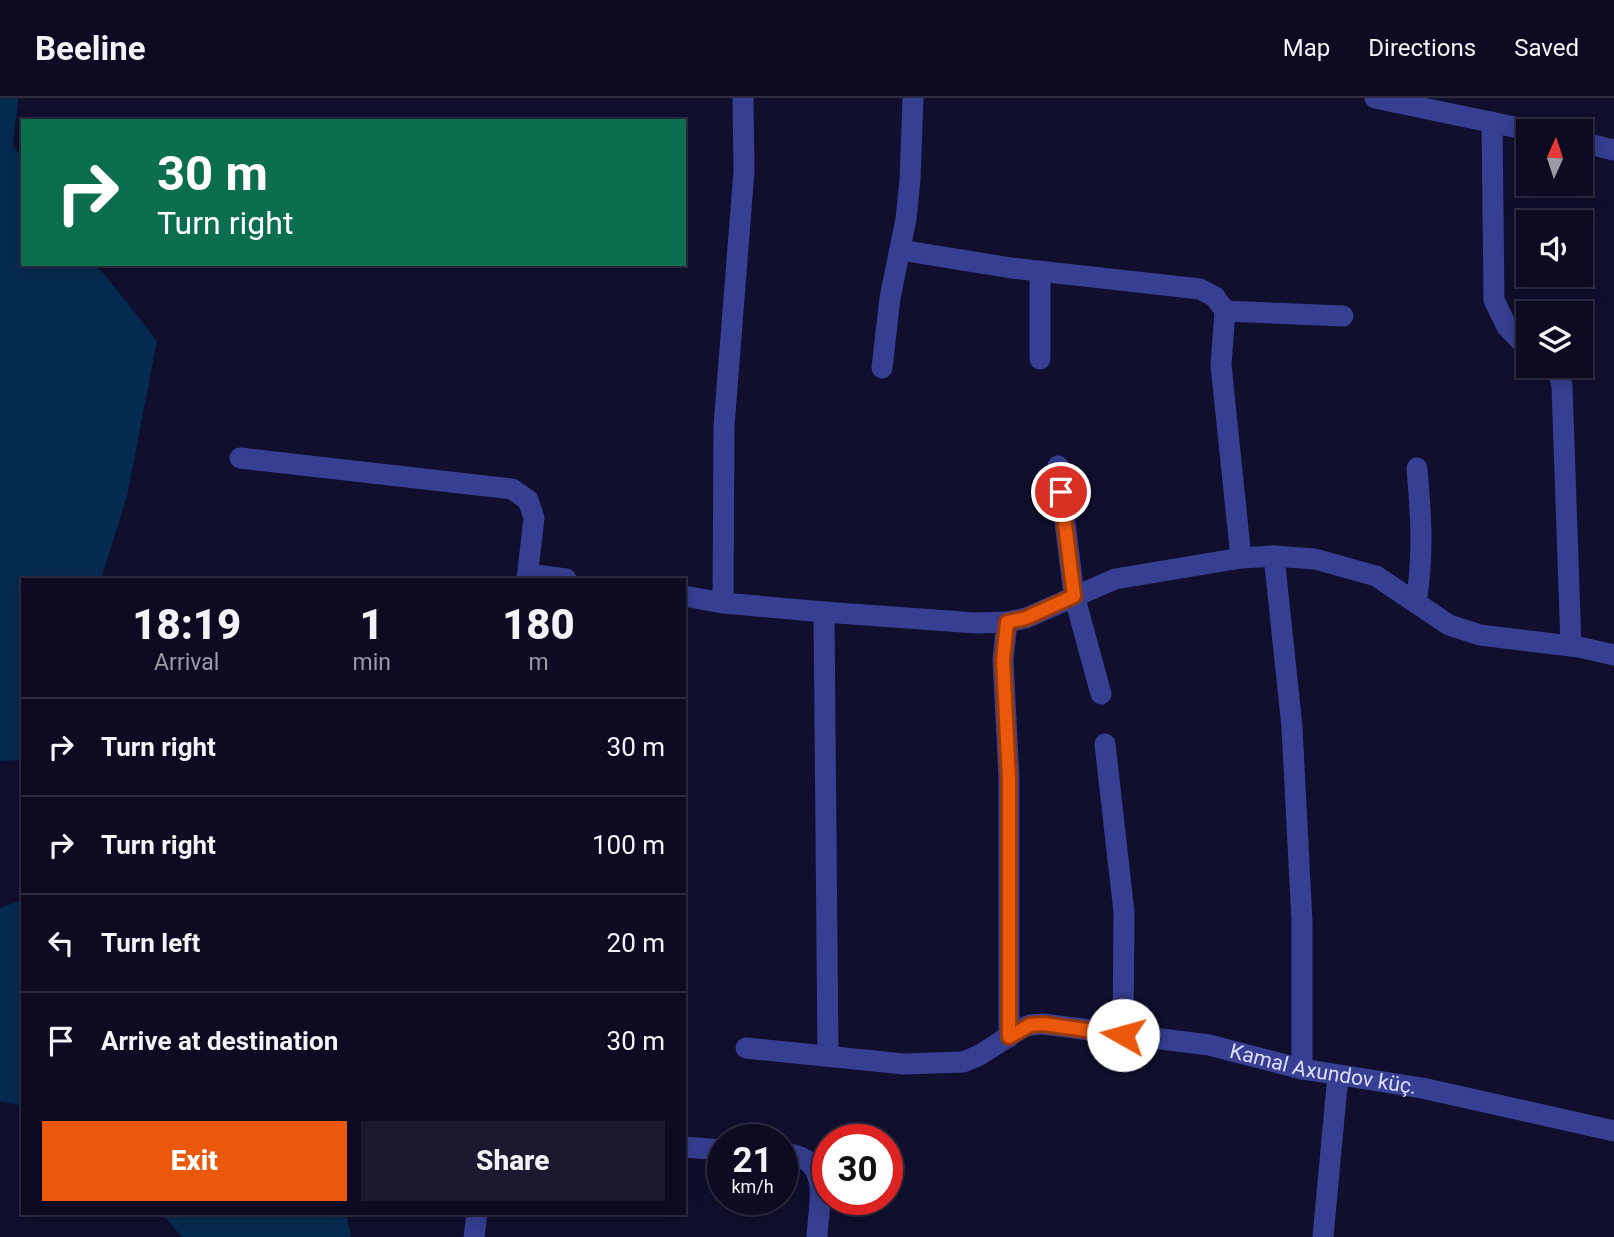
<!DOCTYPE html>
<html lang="en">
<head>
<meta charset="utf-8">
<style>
	body { margin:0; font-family:Roboto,sans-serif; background:#1a192f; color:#f1f3f6; height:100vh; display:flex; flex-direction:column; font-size:26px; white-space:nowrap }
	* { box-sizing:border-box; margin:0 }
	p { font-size:23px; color:#9a9ba5 }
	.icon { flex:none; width:38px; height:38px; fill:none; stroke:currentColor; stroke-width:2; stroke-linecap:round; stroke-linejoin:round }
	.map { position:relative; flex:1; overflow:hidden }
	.panel { position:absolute; left:21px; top:480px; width:665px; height:637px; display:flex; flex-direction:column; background:#0c0b22; border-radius:0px; box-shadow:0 4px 18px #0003,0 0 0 2px #2c2b40 }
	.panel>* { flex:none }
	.hud { position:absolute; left:21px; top:21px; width:665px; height:147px; border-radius:0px; box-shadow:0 4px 18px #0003,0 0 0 2px #2c2b40; background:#0b6e4f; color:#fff; overflow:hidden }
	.needle { width:46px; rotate:3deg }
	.tools { position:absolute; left:1516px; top:21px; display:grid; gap:14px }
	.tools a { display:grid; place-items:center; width:77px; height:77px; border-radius:0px; background:#0c0b22; box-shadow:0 4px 18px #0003,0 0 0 2px #2c2b40; font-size:35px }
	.speed { position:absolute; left:707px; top:1026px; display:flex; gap:14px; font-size:35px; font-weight:700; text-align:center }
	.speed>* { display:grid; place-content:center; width:91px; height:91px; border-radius:50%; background:#0c0b22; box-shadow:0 4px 18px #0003,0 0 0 2px #2c2b40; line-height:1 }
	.speed small { font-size:18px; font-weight:400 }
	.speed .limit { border:10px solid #d22; background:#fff; color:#111 }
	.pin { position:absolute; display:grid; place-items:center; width:60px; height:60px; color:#fff; margin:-30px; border:4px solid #fff; border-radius:50%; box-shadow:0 2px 7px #0007 }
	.me { position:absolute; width:77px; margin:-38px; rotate:277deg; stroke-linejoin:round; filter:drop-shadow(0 0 5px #0008) }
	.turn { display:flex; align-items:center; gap:24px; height:147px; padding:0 21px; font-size:32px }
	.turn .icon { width:91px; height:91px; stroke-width:2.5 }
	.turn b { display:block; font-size:49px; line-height:60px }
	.eta { display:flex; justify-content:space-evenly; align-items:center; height:119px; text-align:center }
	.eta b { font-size:42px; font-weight:800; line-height:49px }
	.cta { display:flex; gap:14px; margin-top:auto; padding:14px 21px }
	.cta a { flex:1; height:80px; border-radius:0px; background:#ea580c; color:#fff; font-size:28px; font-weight:800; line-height:80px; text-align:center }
	.cta a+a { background:#1a192f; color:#f1f3f6 }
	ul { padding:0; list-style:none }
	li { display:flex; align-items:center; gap:21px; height:98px; padding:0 21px; border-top:2px solid #2c2b40 }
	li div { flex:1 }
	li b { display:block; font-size:26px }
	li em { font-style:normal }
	header { display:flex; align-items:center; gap:42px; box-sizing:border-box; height:98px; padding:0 35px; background:#0c0b22; border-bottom:2px solid #2c2b40 }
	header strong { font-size:33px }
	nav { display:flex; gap:38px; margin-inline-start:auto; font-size:24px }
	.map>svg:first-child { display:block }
</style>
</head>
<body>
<header>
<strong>Beeline</strong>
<nav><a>Map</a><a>Directions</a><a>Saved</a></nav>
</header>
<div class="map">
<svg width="1614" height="1139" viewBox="0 0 1614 1139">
	<rect width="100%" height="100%" fill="#100f2e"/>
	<path fill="#062b50" d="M0,0H18L13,47L23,62V166H92L104,176L157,243L127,398L101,481H23V662L0,663Z
		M23,802V1008L0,1003V810Z
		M161,1115H346L351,1139H182Z"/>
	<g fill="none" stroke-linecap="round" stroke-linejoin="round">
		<g stroke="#363f91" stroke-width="21">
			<path d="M1375,0L1533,33"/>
			<path d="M1492,24L1494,202L1507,229L1528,250"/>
			<path d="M1580,44L1614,52"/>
			<path d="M900,152L1011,170L1200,191L1215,199L1225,213L1221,267L1241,460"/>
			<path d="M1225,213L1343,218"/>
			<path d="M1040,261V173"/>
			<path d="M1550,268L1560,279L1562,288L1571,548"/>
			<path d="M882,270L890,200L906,121L910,82L913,0"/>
			<path d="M240,360L512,391L528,402L534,420L527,481"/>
			<path d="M1058,368L1074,497L1101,596"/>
			<path d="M1274,458L1292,629L1302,824V971"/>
			<path d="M528,476L566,481"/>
			<path d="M684,498L723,505L824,514L976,525L1007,524L1026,520L1115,481L1241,460L1274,458L1315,461L1376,478L1449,527L1480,537L1579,549L1614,557"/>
			<path d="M723,505L724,328L744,73L743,0"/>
			<path d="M1416,505C1424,455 1421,419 1417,370"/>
			<path d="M824,514L828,958"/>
			<path d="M1007,524L1003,562L1009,681V939"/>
			<path d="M1105,646L1124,814L1123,937"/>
			<path id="s1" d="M746,950L904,966L963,964L978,958L1022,930L1030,927L1043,926L1209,947L1302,971L1422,990L1614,1033"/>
			<path d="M684,1049L723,1052"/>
			<path d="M782,1055C833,1059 819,1102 817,1139"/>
			<path d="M474,1139L477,1115"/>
			<path d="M1323,1139L1338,977"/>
		</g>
	</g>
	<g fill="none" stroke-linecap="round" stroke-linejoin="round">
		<defs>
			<path id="route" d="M1061,394L1074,498L1026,520L1007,524L1003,562L1009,681V939L1030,927L1043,926L1123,937"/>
		</defs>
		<use href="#route" stroke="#983908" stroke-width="18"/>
		<use href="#route" stroke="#ea580c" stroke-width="12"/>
	</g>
	<g text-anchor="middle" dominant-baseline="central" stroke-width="5" stroke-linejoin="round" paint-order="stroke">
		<g font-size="21" fill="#dcddff" stroke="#100f2e">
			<text stroke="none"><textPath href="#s1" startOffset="592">Kamal Axundov küç.</textPath></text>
		</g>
	</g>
</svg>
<div class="tools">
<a><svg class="needle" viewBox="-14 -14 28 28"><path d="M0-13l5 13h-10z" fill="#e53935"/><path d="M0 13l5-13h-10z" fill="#9a9ba5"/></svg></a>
<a><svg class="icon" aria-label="sound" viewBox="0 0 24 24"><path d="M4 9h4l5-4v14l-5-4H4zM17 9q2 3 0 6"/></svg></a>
<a><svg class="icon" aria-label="layers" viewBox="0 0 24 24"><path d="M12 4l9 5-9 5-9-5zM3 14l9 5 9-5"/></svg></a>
</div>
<div class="speed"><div>21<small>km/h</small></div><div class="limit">30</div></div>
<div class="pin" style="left:1061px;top:394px;background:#d93025"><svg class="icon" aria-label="arrive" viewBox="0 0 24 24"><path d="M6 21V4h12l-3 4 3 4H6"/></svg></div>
<svg class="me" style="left:1123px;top:937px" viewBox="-20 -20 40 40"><circle r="19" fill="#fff"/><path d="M0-13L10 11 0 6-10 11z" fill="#ea580c"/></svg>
<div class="hud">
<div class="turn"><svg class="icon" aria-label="right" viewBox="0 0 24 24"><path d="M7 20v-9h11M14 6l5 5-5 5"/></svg><div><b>30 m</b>Turn right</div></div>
</div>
<section class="panel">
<div class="eta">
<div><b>18:19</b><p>Arrival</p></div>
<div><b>1</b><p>min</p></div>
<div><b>180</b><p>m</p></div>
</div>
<ul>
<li><svg class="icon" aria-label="right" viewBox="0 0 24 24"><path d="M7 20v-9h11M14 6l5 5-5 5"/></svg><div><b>Turn right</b></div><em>30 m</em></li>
<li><svg class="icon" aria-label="right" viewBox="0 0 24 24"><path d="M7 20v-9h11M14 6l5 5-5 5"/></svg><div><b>Turn right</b></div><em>100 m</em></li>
<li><svg class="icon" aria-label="left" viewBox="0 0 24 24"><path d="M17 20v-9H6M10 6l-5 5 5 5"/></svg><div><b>Turn left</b></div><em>20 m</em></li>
<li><svg class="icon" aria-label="arrive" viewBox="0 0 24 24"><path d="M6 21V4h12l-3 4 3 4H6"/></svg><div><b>Arrive at destination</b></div><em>30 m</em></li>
</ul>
<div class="cta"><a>Exit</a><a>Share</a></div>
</section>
</div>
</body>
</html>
